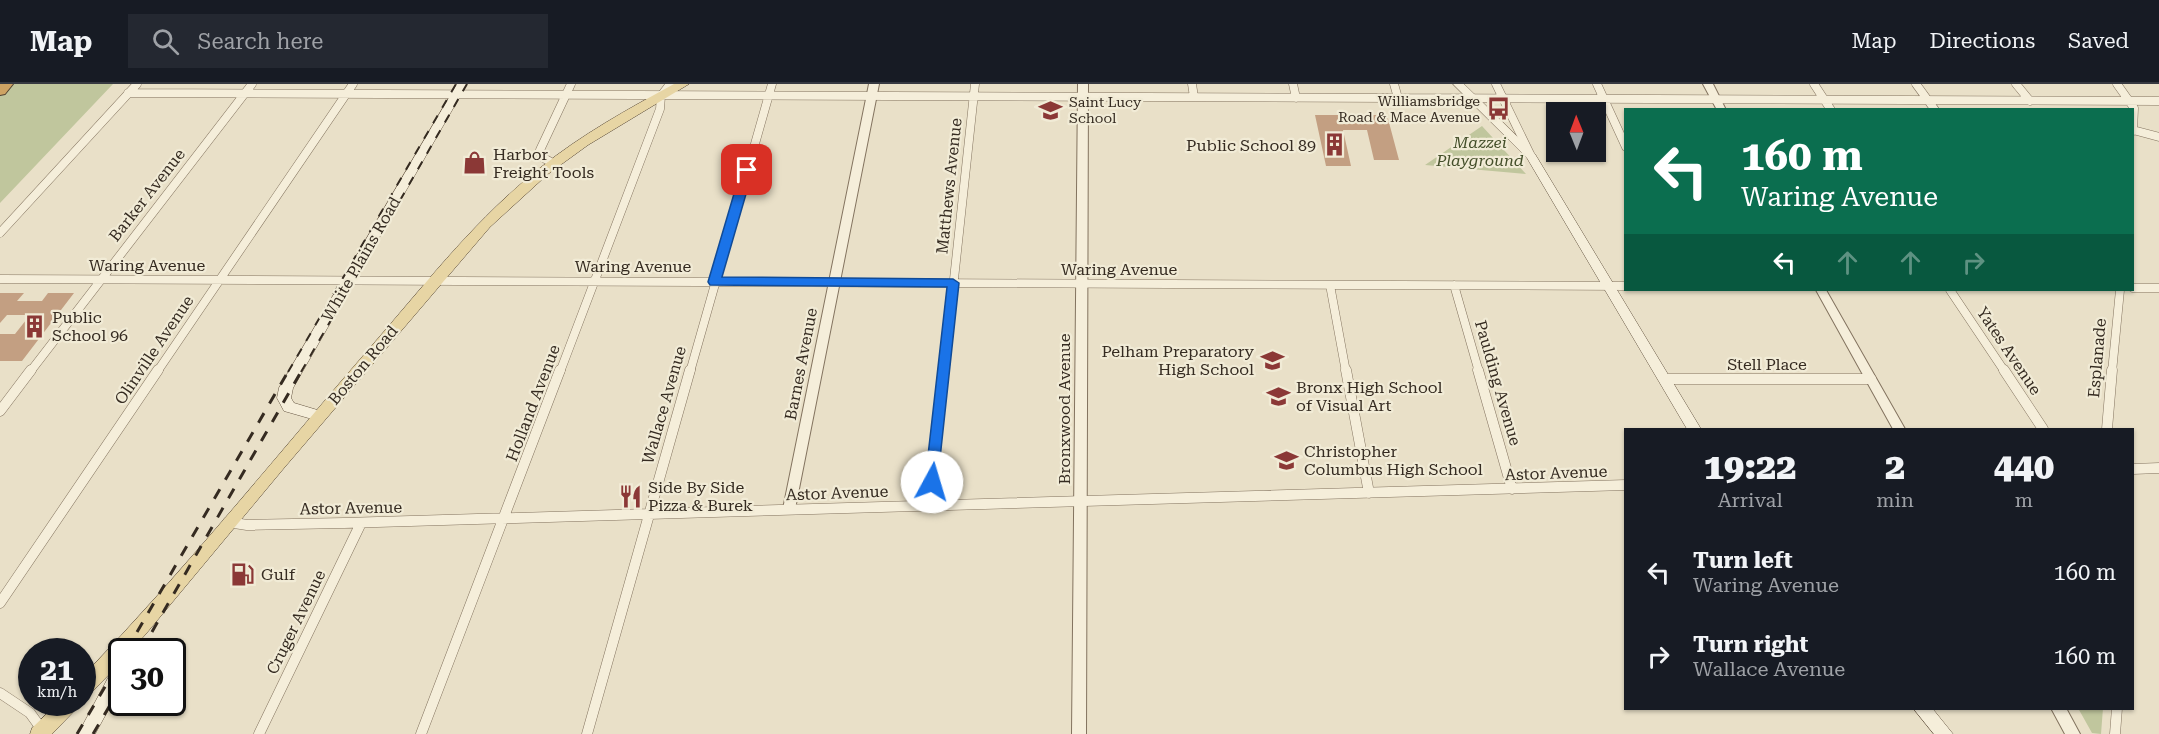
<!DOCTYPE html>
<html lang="en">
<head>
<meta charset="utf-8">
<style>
	body { margin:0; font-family:"Roboto Serif",serif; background:#242831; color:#f1f3f6; height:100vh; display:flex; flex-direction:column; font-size:22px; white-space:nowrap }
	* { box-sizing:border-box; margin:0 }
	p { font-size:20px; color:#9ea1a6 }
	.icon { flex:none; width:33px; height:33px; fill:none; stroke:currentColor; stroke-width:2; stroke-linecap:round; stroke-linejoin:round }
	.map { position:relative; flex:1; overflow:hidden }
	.drawer { position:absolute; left:1624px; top:344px; width:510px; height:282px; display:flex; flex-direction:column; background:#171b24; border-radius:0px; box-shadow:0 2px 4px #0004 }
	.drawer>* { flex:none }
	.top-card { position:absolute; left:1624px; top:24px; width:510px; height:183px; border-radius:0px; box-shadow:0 2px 4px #0004; background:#0b6e4f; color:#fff; overflow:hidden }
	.needle { width:39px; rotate:359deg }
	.fabs { position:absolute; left:1546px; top:18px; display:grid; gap:12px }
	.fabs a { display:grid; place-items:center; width:60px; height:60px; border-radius:0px; background:#171b24; box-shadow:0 2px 4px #0004; font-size:30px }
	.speed { position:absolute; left:18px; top:554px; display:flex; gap:12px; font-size:30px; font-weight:700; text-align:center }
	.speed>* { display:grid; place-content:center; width:78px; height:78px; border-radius:50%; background:#171b24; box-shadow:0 2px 4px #0004; line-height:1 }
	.speed small { font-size:15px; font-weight:400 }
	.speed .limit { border:3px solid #111; border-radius:9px; background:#fff; color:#111 }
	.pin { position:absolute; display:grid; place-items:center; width:51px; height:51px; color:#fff; margin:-26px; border-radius:12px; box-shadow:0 3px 9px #0006 }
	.me { position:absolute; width:66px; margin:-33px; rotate:6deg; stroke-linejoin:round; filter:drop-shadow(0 0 4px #0008) }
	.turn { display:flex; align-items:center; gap:21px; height:126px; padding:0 18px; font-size:27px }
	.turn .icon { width:78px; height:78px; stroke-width:2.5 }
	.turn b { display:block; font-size:42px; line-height:51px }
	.lanes { display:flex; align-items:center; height:57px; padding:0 18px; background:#0003; justify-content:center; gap:30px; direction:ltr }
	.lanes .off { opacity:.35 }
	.eta { display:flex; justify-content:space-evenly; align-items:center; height:102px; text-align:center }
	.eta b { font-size:36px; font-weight:800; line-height:42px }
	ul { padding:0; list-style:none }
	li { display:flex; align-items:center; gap:18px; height:84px; padding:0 18px }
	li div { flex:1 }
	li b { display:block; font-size:22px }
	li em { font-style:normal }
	header { display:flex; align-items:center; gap:36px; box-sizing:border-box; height:84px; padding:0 30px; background:#171b24; border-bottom:2px solid #363941 }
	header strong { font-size:28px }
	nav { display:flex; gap:33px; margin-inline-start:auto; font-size:21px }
	.search { width:420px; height:54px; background:#242831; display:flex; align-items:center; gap:15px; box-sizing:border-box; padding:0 21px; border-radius:0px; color:#9ea1a6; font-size:22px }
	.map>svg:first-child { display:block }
</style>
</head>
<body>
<header>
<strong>Map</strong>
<div class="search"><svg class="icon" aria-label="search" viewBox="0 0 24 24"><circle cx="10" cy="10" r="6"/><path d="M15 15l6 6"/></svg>Search here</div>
<nav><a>Map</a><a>Directions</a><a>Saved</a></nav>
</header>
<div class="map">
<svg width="2159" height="650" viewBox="0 0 2159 650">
	<rect width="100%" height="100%" fill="#e9e0c8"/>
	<path fill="#c0c69d" d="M0,0H113L0,119Z
		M1482,42L1526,90L1425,81Z
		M2078,624H2103L2101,650L2092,649Z"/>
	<path fill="#c39f82" d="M1315,31H1387L1399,76H1374L1367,46H1343L1351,82H1326Z
		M0,209H24L17,217H42L48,209H74L22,277H0V250H15L30,231H7L0,239Z"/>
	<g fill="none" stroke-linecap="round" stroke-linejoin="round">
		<defs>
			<path id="minor-far1" d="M1192,0L1194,13
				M1293,0L1296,14
				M1394,0L1398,14
				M1496,0L1531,72
				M1597,0L1626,63
				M1814,0L1831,26
				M1916,0L1935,26
				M2016,0L2030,17
				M2117,0L2134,24L2133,47
				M128,9L2159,17
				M2133,46L2159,53
				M554,80L542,73L540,66L571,0
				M0,149L137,0
				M0,195L1626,202
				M1330,201L1346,288
				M1454,201L1479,288
				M2133,204H2159
				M1950,206L2005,288
				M30,288L252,0
				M157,288L353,0
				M560,288L660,25L661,12L670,0
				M690,288L772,0
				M944,288L975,0
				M2112,288L2120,206"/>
			<path id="minor" d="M1346,286L1369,409
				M1478,286L1512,405
				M2004,286L2043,345
				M1664,295H1871
				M0,327L31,286
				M2107,345L2112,286
				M2133,385L2159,384
				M929,421L944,286
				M228,438L247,441L344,439L1626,401
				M0,519L158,286
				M0,609L30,629L43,647
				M259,650L361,439
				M421,650L560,286
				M587,650L690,286
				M2115,650L2117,624"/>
			<path id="tertiary" d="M869,0H879L795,425L794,429L789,430L784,429L783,425Z
				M1078,0H1088L1086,650H1072Z
				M1703,0H1713L1726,26H1717Z
				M1816,206H1826L1905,345H1893Z
				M2051,624H2066L2080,650H2065Z"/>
			<path id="secondary" d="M457,0H467L293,304L291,314L294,319L324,328L326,332L324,336L319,337L284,327L277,314L279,304Z
				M1453,0H1464L1535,70L1701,345H1687L1527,74Z
				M122,577V601L95,650H78L116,579Z
				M1913,624H1932L1953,650H1934Z"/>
			<path id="primary" d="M674,0H689L588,61L548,90L490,143L284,384L145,551L130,567H122V577L88,612L82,614V593C187,484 282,365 381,251C431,193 479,132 540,84C581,51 628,25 674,0Z
				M59,618H80L77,624L52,650H30L32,644Z"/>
			<path id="motorway" d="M0,0H13L5,10L0,11Z"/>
		</defs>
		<use href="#minor-far1" stroke="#83735f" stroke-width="9"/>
		<use href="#minor" stroke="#83735f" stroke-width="11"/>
		<use href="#tertiary" stroke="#83735f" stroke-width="2"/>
		<use href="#secondary" stroke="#655542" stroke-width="1"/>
		<use href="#primary" stroke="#514232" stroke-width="1"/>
		<use href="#motorway" stroke="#514232" stroke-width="2"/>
		<use href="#minor-far1" stroke="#f5eeda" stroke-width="8"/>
		<use href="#minor" stroke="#f5eeda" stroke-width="10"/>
		<use href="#tertiary" fill="#f5eeda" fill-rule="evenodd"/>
		<use href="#secondary" fill="#f5eeda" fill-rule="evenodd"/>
		<use href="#primary" fill="#e7d5a4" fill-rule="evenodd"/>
		<use href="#motorway" fill="#cea363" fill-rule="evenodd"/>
		<path stroke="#352b21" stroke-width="2" stroke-dasharray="9 9" stroke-linecap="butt" d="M288,288L456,0
			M301,288L467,0"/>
		<path stroke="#352b21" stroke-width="3" stroke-dasharray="11 11" stroke-linecap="butt" d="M126,567L289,286
			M141,567L302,286
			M77,650L122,574
			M93,650L122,601"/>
	</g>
	<path fill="#1a73e8" stroke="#114b97" stroke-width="1.5" d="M747,83L753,86L722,193L953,195L959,199L937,402H927L925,398L947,203L710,201L708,198L741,86Z"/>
	<defs>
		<symbol id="bus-bare" viewBox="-9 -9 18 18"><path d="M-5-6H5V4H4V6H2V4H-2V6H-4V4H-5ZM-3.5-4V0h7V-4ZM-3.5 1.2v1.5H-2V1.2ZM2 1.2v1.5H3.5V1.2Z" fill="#8b3836" stroke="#f1ebd6" stroke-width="2.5" paint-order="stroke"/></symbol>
		<symbol id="school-bare" viewBox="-9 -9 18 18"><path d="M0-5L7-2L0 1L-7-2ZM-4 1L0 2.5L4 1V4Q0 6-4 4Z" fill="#8b3836" stroke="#f1ebd6" stroke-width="2.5" paint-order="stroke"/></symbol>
		<symbol id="building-bare" viewBox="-9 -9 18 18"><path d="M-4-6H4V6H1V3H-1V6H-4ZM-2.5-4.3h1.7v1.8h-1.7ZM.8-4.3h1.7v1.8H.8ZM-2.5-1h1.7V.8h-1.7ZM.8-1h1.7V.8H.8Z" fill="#8b3836" stroke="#f1ebd6" stroke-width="2.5" paint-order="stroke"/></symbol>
		<symbol id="shop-bare" viewBox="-9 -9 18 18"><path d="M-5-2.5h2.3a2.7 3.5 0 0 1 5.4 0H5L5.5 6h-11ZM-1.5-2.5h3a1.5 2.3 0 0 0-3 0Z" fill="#8b3836" stroke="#f1ebd6" stroke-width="2.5" paint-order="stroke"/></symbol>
		<symbol id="restaurant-bare" viewBox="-9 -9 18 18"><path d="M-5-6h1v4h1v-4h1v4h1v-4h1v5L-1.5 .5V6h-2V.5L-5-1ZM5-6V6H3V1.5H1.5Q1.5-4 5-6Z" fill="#8b3836" stroke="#f1ebd6" stroke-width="2.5" paint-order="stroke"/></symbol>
		<symbol id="fuel-bare" viewBox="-9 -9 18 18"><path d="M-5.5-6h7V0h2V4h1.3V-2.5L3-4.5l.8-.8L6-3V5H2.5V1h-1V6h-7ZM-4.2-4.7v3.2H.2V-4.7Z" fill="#8b3836" stroke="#f1ebd6" stroke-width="2.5" paint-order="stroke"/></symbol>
	</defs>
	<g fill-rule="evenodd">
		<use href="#bus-bare" x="1482" y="8" width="33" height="33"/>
		<use href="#school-bare" x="1034" y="10" width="33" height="33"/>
		<use href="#building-bare" x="1318" y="44" width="33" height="33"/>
		<use href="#shop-bare" x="458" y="62" width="33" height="33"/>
		<use href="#building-bare" x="18" y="226" width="33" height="33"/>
		<use href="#school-bare" x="1256" y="260" width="33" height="33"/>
		<use href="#school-bare" x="1262" y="296" width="33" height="33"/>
		<use href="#school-bare" x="1270" y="360" width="33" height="33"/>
		<use href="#restaurant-bare" x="614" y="396" width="33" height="33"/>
		<use href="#fuel-bare" x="226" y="474" width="33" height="33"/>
	</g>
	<g text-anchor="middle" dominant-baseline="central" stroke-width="4.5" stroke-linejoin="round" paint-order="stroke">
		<g font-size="14" fill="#352b21" stroke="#f1ebd6" text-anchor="end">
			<text x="1480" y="17">Williamsbridge<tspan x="1480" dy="16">Road &amp; Mace Avenue</tspan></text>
			<text x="1069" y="18" text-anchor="start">Saint Lucy<tspan x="1069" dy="16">School</tspan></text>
		</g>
		<g font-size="16" font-style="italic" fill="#444f2a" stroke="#f1ebd6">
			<text x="1480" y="58">Mazzei<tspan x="1480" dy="18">Playground</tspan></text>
		</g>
		<g font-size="16" fill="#352b21" stroke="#f1ebd6" text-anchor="start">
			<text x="1316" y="61" text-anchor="end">Public School 89</text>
			<text x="493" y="70">Harbor<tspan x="493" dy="18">Freight Tools</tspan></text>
			<text x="52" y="233">Public<tspan x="52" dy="18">School 96</tspan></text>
			<text x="1254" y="267" text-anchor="end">Pelham Preparatory<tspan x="1254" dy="18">High School</tspan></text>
			<text x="1296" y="303">Bronx High School<tspan x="1296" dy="18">of Visual Art</tspan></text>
			<text x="1304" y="367">Christopher<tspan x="1304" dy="18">Columbus High School</tspan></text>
			<text x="648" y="403">Side By Side<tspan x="648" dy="18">Pizza &amp; Burek</tspan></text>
			<text x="261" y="490">Gulf</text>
		</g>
		<g font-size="16" fill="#352b21" stroke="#f1ebd6">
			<text transform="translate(949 102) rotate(-84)">Matthews Avenue</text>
			<text transform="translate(147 111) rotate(-52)">Barker Avenue</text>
			<text transform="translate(361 175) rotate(-60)">White Plains Road</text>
			<text x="147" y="181">Waring Avenue</text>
			<text x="633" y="182">Waring Avenue</text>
			<text x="1119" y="185">Waring Avenue</text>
			<text transform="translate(154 266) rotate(-56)">Olinville Avenue</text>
			<text transform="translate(2009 267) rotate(56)">Yates Avenue</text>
			<text transform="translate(2097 274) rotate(-85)">Esplanade</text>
			<text transform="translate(801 280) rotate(-79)">Barnes Avenue</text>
			<text x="1767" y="280">Stell Place</text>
			<text transform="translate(363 281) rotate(-50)">Boston Road</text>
			<text transform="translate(1498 299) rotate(74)">Paulding Avenue</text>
			<text transform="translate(533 319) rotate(-69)">Holland Avenue</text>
			<text transform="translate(664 321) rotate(-74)">Wallace Avenue</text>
			<text transform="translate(1064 325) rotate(-90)">Bronxwood Avenue</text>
			<text transform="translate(1556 389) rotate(-2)">Astor Avenue</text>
			<text transform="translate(837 409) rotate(-2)">Astor Avenue</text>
			<text transform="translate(351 424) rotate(-1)">Astor Avenue</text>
			<text transform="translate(296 538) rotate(-64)">Cruger Avenue</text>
		</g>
	</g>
</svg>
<div class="fabs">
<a><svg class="needle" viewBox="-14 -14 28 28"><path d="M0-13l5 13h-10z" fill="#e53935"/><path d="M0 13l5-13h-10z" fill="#9ea1a6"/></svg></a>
</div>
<div class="speed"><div>21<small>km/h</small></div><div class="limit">30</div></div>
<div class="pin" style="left:747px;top:86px;background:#d93025"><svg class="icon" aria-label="arrive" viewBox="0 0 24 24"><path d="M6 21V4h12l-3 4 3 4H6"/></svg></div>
<svg class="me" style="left:932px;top:398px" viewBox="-20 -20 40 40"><circle r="19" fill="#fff"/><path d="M0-13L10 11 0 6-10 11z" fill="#1a73e8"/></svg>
<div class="top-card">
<div class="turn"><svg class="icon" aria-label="left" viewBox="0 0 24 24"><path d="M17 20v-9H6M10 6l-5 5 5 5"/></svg><div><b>160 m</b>Waring Avenue</div></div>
<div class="lanes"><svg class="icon" aria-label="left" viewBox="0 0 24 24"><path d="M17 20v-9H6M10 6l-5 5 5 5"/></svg><svg class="icon off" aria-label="ahead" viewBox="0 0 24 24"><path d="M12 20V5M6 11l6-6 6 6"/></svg><svg class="icon off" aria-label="ahead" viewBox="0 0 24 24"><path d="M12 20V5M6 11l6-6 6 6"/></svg><svg class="icon off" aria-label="right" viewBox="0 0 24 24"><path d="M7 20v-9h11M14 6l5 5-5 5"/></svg></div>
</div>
<section class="drawer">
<div class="eta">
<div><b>19:22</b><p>Arrival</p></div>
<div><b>2</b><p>min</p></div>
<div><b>440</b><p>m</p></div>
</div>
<ul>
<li><svg class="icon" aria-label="left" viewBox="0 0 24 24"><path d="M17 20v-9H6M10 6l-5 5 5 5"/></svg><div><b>Turn left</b><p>Waring Avenue</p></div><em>160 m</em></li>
<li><svg class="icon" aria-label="right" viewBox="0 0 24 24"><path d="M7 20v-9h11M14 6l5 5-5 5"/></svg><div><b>Turn right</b><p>Wallace Avenue</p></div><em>160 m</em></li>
</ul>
</section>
</div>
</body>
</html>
